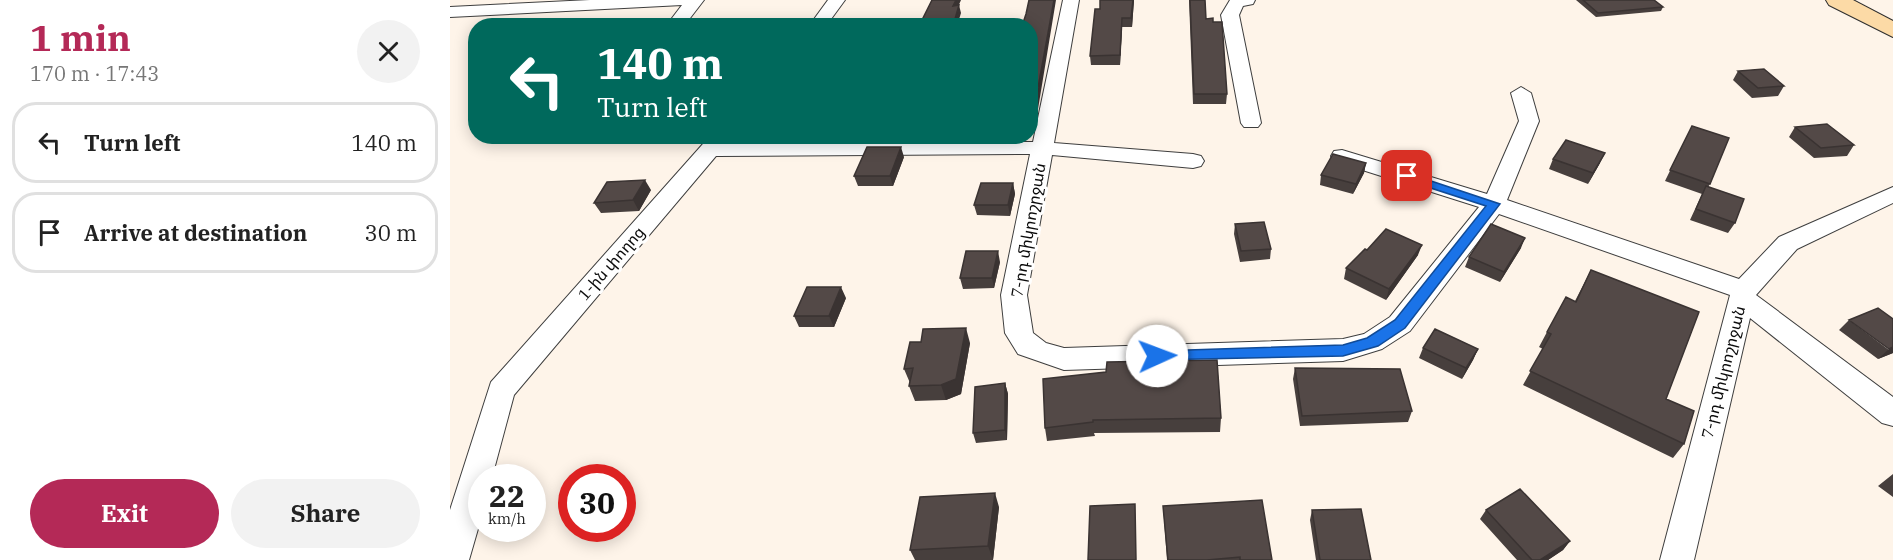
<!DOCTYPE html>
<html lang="en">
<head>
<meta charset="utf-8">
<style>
	body { margin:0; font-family:"IBM Plex Serif","Noto Sans Armenian",serif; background:#f2f2f2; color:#222; height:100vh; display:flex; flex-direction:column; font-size:22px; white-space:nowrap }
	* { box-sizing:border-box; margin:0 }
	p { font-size:20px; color:#767676 }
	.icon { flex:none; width:33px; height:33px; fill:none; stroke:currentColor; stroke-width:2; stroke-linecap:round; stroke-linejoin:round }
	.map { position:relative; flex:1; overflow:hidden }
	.panel { display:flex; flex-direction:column; background:#fff; width:450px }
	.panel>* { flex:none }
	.hud { position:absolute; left:18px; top:18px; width:570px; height:126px; border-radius:24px; box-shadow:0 3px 15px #0003; background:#00695c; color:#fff; overflow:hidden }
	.speed { position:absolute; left:18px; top:464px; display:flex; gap:12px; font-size:30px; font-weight:700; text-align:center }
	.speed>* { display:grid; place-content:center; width:78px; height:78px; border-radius:50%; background:#fff; box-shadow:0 3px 15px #0003; line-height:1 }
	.speed small { font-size:15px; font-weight:400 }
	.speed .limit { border:9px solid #d22; background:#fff; color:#111 }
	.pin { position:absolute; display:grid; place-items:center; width:51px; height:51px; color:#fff; margin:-26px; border-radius:12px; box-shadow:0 3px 9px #0006 }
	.me { position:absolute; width:66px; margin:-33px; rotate:88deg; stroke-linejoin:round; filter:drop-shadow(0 0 4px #0008) }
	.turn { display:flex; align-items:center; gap:21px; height:126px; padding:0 30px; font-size:27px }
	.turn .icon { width:78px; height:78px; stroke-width:2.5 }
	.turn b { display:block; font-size:42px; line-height:51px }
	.round { display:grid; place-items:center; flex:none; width:63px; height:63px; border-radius:32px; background:#f2f2f2 }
	.summary { display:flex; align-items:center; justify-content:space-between; height:102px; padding:0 30px }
	h1 { font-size:36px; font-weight:700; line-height:45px; color:#b42957 }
	.primary-button { display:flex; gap:12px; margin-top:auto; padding:12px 30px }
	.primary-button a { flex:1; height:69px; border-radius:36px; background:#b42957; color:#fff; font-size:24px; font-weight:700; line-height:69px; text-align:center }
	.primary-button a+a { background:#f2f2f2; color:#222 }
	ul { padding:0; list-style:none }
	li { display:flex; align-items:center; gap:18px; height:81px; margin:0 12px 9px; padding:0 18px; border:3px solid #e0e0e0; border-radius:24px }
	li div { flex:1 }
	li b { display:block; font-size:22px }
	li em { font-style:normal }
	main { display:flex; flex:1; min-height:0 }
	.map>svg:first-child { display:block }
</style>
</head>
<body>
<main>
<section class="panel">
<div class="summary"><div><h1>1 min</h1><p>170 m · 17:43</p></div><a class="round"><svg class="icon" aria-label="close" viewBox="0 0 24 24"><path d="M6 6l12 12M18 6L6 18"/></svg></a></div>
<ul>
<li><svg class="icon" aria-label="left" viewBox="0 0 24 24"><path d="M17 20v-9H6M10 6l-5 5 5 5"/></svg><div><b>Turn left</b></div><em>140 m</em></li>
<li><svg class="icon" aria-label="arrive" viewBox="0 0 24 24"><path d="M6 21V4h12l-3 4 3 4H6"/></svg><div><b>Arrive at destination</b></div><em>30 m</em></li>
</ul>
<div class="primary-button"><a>Exit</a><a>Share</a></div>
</section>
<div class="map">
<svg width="1443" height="560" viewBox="0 0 1443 560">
	<rect width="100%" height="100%" fill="#fef4e9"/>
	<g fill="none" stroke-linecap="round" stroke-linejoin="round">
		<defs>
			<path id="minor" d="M140,0H254L234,26H216L232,5L0,17V7Z
				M378,0H395L376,26H359Z
				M613,0H629L604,143L743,154L751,156L754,161L751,166L743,168L602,155L577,295L583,333L596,343L614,348L893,339L914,334L940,317L1029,207L884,161L881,156L884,151L892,150L1037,194L1069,121L1061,93L1071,87L1081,93L1089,121L1057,200L1289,279L1329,237L1443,187V203L1347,249L1306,295L1443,397V426L1432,423L1300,318L1244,560H1210L1280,295L1049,214L960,331L932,349L893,361L614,370L568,354L555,333L551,295L580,154L266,156L64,395L42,477H32V515L19,560H0V510L41,382L260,136H282L277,143L583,142Z
				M780,0H805L803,4L793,6L789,15L811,123L808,127H794L791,123L771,15Z"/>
			<path id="secondary" d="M1376,0H1403L1443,21V37L1379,5Z"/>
		</defs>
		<use href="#minor" stroke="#3e3e3e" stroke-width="2"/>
		<use href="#secondary" stroke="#2d2d2d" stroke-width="2"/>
		<use href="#minor" fill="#fff" fill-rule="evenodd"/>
		<use href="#secondary" fill="#fcdaa6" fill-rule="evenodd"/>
	</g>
	<path fill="#473f3d" d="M650,0H684L682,27H672L670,65H641L640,56L650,9Z
		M739,0H755L756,19L777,94L776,104H743Z
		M1126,0H1204L1213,7L1211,11L1146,17Z
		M576,14L588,109H585L581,130Z
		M1288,71L1334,86L1328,96L1302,98L1283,80Z
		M1345,127L1404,145L1397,156L1364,158L1339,137Z
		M426,136H462L460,140H427Z
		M1237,136L1260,184L1258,187L1285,223L1278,233L1240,220L1252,194L1215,181Z
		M454,157L443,186H408L404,176Z
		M1103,159L1150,163L1138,184L1099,169Z
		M916,163L914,173L903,194L870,185L871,175Z
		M563,183L565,194L560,216L527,215L524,205Z
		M201,190L189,211L151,213L144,203Z
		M785,224L821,249L820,259L790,262L784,234Z
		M1071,248L1050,282L1015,267L1019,257Z
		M917,250L968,255L936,300L894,279L896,268Z
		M550,262L544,288L513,289L510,278Z
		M1141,270L1216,399L1234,444L1223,458L1073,385L1093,349L1089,347L1097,332L1125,301Z
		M396,298L384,327H349L344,316Z
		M1399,320L1443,353L1428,359L1389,330Z
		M471,342L520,343L511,394L496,400L465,401L459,386L460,383L454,369Z
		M973,348L1028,349L1023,360L1012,379L969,358Z
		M767,360L771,418L770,432L644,433L645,436L597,441L595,428Z
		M845,368L962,411L958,422L850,426L843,379Z
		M555,383L558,394L557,440L526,443L523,433Z
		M1443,474V497L1428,486Z
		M713,506L822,560H717Z
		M549,507L543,560H465L460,550Z
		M862,510L921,560H866L860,520Z
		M1036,510L1120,541L1113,550L1098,560H1067L1030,519Z"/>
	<path fill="#3a3332" d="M506,0H511L505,14L503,6Z
		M604,0H606L588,109L586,99Z
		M683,0H684L682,27L681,18Z
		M509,5L511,13L507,26H503Z
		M672,18V27L670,65V55Z
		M584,99L585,109L581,130L580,114Z
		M451,147L454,157L443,186L440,176Z
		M1155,153L1150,163L1138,184L1143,173Z
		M916,163L914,173L903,194L906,184Z
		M195,180L201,190L189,211L183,200Z
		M563,183L565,194L560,216L558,205Z
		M1075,238L1071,248L1050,282L1054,272Z
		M972,245L968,255L936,300L939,289Z
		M548,251L550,262L544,288L542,278Z
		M391,287L396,298L384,327L379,316Z
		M516,328L520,343L511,394L496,400L491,385Z
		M1443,347V353L1428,359L1439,349Z
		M1028,349L1023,360L1012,379L1016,368Z
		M555,383L558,394L557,440L555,430Z
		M545,493L549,507L543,560L538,546Z
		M1120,541L1113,550L1098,560H1090Z"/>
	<path fill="#534947" stroke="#3a3332" stroke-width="1.5" d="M482,0H506L503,6L509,5L503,26H469Z
		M579,0H604L586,99H584L580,114V26H572L576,14Z
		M650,0H683L681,18H672L670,55L640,56L645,9H650Z
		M740,0H755L756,19L763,18V22H772L777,94H744Z
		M1133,0H1204L1213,7L1148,13Z
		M1314,69L1334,86L1308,88L1288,71Z
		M1377,124L1404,145L1371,148L1345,127Z
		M1242,126L1279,138L1260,184L1220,170Z
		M1116,140L1155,153L1143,173L1103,159Z
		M417,147H451L440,176H404Z
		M883,154L916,163L906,184L871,175Z
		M195,180L183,200L144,203L157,182Z
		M531,183H563L558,205H524Z
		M1256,186L1294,199L1285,223L1246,209Z
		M814,222L821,249L791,251L785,224Z
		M1041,224L1075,238L1054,272L1019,257Z
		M936,229L972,245L939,289L896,268L915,249L917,250Z
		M516,251H548L542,278H510Z
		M1141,270L1249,312L1216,399L1244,411L1234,444L1080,371L1101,334L1097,332L1116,297L1126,302Z
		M357,287H391L379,316H344Z
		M1428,308L1443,319V347L1439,349L1399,320Z
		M516,328L506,379L491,385L459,386L463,368L454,369L460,342H471L473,329Z
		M985,329L1028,349L1016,368L973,348Z
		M767,360L771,418L643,420V422L595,428L593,379L656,372L657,362Z
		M845,368L950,369L962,411L852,416Z
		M555,383V430L523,433L525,387Z
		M1070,489L1120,541L1090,560H1082L1036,510Z
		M545,493L538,546L460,550L470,497Z
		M812,500L822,560H790V557L757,560H718L713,506Z
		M685,504L686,560H638L640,506Z
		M911,509L921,560H870L862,510Z"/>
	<path fill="#1a73e8" stroke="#114b97" stroke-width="1.5" d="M957,173L1050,204L955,328L928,346L893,356L702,360L700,356L707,351L893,345L917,338L945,320L1036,206L953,179L951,176Z"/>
	<g text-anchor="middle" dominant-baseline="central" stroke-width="6" stroke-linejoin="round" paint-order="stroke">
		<g font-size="16" fill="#0b0b0b" stroke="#fff">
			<text transform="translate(578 230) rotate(-80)">7-րդ միկրոշրջան</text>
			<text transform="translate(161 263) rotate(-49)">1-ին փողոց</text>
			<text transform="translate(1273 372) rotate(-76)">7-րդ միկրոշրջան</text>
		</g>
	</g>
</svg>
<div class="speed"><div>22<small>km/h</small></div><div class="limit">30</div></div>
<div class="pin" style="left:957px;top:176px;background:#d93025"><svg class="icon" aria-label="arrive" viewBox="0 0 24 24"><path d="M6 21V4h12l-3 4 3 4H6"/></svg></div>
<svg class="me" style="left:707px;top:356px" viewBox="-20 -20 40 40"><circle r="19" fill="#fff"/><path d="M0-13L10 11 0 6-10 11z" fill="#1a73e8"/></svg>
<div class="hud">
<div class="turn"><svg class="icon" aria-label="left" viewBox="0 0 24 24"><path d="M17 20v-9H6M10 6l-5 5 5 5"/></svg><div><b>140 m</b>Turn left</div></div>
</div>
</div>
</main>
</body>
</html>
